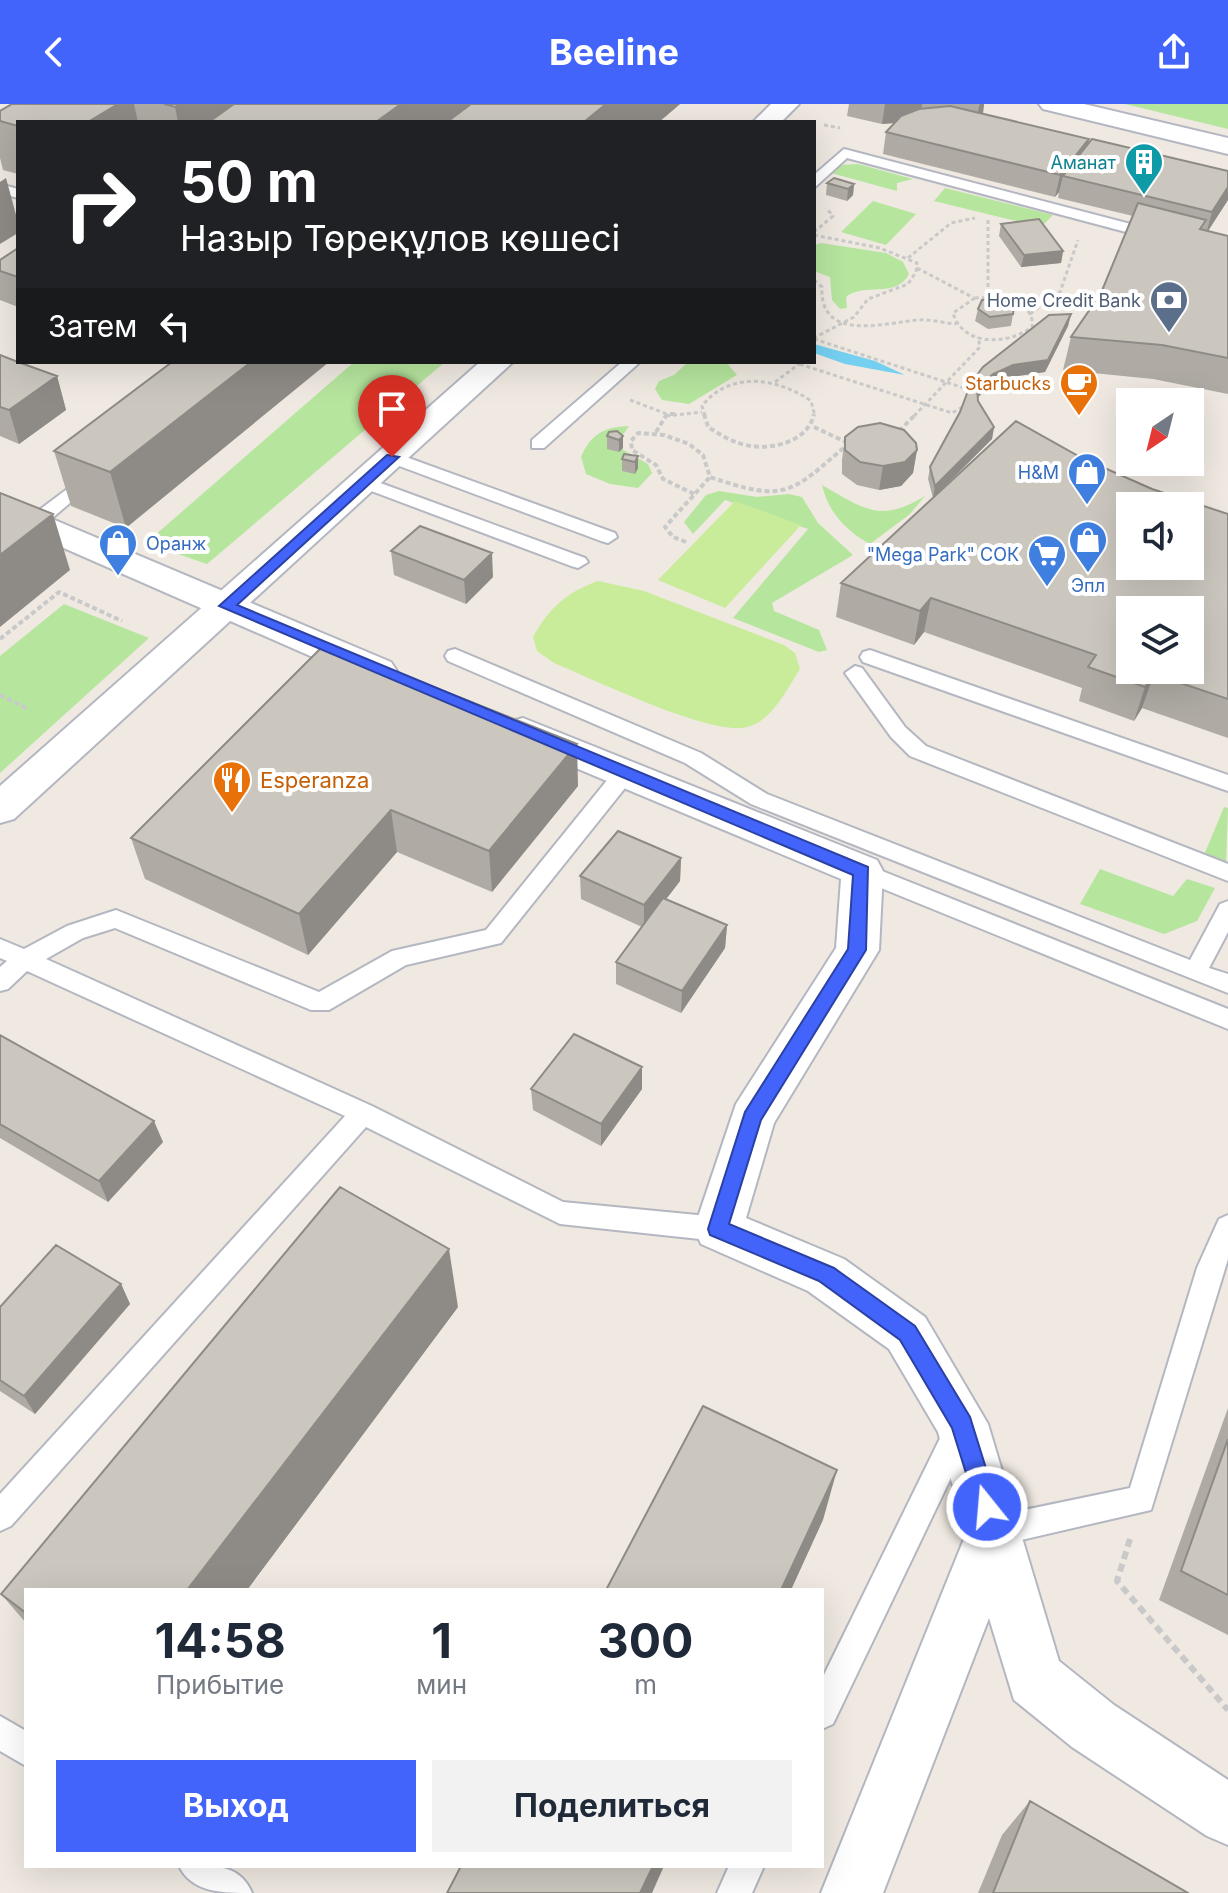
<!DOCTYPE html>
<html lang="ru">
<head>
<meta charset="utf-8">
<style>
	body { margin:0; font-family:Inter,sans-serif; background:#f2f2f3; color:#1f2937; height:100vh; display:flex; flex-direction:column; font-size:30px; white-space:nowrap }
	* { box-sizing:border-box; margin:0 }
	p { font-size:26px; color:#747a83 }
	.icon { flex:none; width:44px; height:44px; fill:none; stroke:currentColor; stroke-width:2; stroke-linecap:round; stroke-linejoin:round }
	.map { position:relative; flex:1; overflow:hidden }
	.panel { position:absolute; left:24px; top:1484px; width:800px; height:280px; display:flex; flex-direction:column; background:#fff; border-radius:0px; box-shadow:0 8px 32px #0002 }
	.panel>* { flex:none }
	.guide { position:absolute; left:16px; top:16px; width:800px; height:244px; border-radius:0px; box-shadow:0 8px 32px #0002; background:#202124; color:#fff; overflow:hidden }
	.needle { width:52px; rotate:215deg }
	.controls { position:absolute; left:1116px; top:284px; display:grid; gap:16px }
	.controls a { display:grid; place-items:center; width:88px; height:88px; border-radius:0px; background:#fff; box-shadow:0 8px 32px #0002; font-size:40px }
	.pin { position:absolute; display:grid; place-items:center; width:68px; height:68px; color:#fff; margin:-82px -34px; border-radius:50% 50% 50% 0; rotate:-45deg; box-shadow:0 0 8px #0007 }
	.pin .icon { rotate:45deg }
	.me { position:absolute; width:88px; margin:-44px; rotate:343deg; stroke-linejoin:round; filter:drop-shadow(0 0 6px #0008) }
	.turn { display:flex; align-items:center; gap:28px; height:168px; padding:0 32px; font-size:36px }
	.turn .icon { width:104px; height:104px; stroke-width:2.5 }
	.turn b { display:block; font-size:56px; line-height:68px }
	.then { display:flex; align-items:center; height:76px; padding:0 32px; background:#0003; gap:16px; font-size:30px }
	.eta { display:flex; justify-content:space-evenly; align-items:center; height:136px; text-align:center }
	.eta b { font-size:48px; font-weight:700; line-height:56px }
	.button { display:flex; gap:16px; margin-top:auto; padding:16px 32px }
	.button a { flex:1; height:92px; border-radius:0px; background:#4264fb; color:#fff; font-size:32px; font-weight:700; line-height:92px; text-align:center }
	.button a+a { background:#f2f2f3; color:#1f2937 }
	header { display:flex; justify-content:space-between; align-items:center; height:104px; padding:0 32px; background:#4264fb; color:#fff; font-size:36px; font-weight:700 }
	.map>svg:first-child { display:block }
</style>
</head>
<body>
<header><svg class="icon" aria-label="back" viewBox="0 0 24 24"><path d="M15 5l-7 7 7 7"/></svg>Beeline<svg class="icon" aria-label="share" viewBox="0 0 24 24"><path d="M12 15V3M7 8l5-5 5 5M5 13v7h14v-7"/></svg></header>
<div class="map">
<svg width="1228" height="1789" viewBox="0 0 1228 1789">
	<rect width="100%" height="100%" fill="#efe9e1"/>
	<path fill="#b6e59e" d="M1125,0H1228V25Z
		M858,60L913,75L897,79V87L831,69L840,61Z
		M945,84L1053,111L1041,123L934,97Z
		M873,97L916,110L886,141L841,128Z
		M821,139L886,149L903,158L909,170C896,195 864,178 846,193L847,204L840,205L832,196L830,173L814,167V141Z
		M354,258H445L207,460L146,439Z
		M688,258H726L737,271L689,300L662,296L655,285L659,277L674,271Z
		M629,322L620,335L622,345L648,360L652,369L638,384L610,380L586,370L581,353C591,330 604,323 629,322Z
		M822,381C863,404 879,420 925,392L910,410L870,440C846,427 828,408 822,381Z
		M719,387L757,393L789,390L802,393L818,419L853,451L772,499L774,507L819,526L827,546L819,548L733,514L808,425L725,396L693,430L684,418L706,391Z
		M64,500L149,534L0,669V552Z
		M1224,703L1228,704L1226,758L1204,751Z
		M1100,765L1173,792L1187,775L1215,784L1197,817L1164,830L1080,800Z"/>
	<path fill="#c9ec9a" d="M735,397L801,421L725,504L658,476Z
		M598,477L644,487L784,541L795,549L800,565C787,585 772,617 747,623C712,633 593,575 554,559L537,547L533,533C549,504 567,488 598,477Z"/>
	<path fill="#75cff0" d="M814,240L875,257L905,271L845,260L814,249Z"/>
	<g fill="none" stroke-linecap="round" stroke-linejoin="round">
		<defs>
			<path id="service" d="M844,45L1165,129L1168,132L1160,137L847,54L814,84V71Z
				M0,80L18,85V94L0,89Z
				M622,258H640L544,344H532V336Z
				M392,348L615,429L617,433L608,439L601,437L386,357L383,353Z
				M91,367L97,368V376L44,421H30V413Z
				M364,373L585,454L588,458L578,464L571,462L358,382V374Z
				M455,545L701,649L767,690L1190,856L1220,800L1228,797V828L1209,864L1228,870V889L751,700L685,659L448,557L445,552L448,547Z
				M870,546L1228,671V687L863,558L860,553L863,548Z
				M855,562L862,564L905,623L926,642L1228,760V777L910,652L891,633L845,569Z
				M625,661L633,664L636,669L633,674L501,839L406,861L329,906H311L115,824L83,834L46,855L372,1002L563,1098L718,1113L727,1117L731,1125L727,1133L718,1137L560,1120L366,1023L11,1422L0,1427V1390L345,1012L27,867L8,885L0,887V863L7,857L0,854V835L24,845L67,822L116,806L319,888L392,847L486,826L617,664Z
				M862,759L1228,905V925L854,773L851,767L854,761Z
				M1228,1111V1155L1151,1406L995,1442L984,1437L980,1427L984,1417L995,1412L1130,1384L1197,1164L1219,1115Z
				M959,1312L969,1316L973,1326L969,1336L833,1620L822,1625V1575L949,1316Z
				M0,1612L26,1627V1662L0,1647Z
				M179,1762C208,1762 239,1757 252,1789C223,1789 192,1789 179,1762Z
				M729,1762H764L752,1789H717Z"/>
			<path id="minor" d="M0,393L391,558L397,567L391,576L378,579L365,576L0,416Z
				M523,614L877,756L883,767L879,846L774,1019L746,1114L844,1155L925,1213L988,1320L1059,1557L1114,1601L1228,1676V1741L1207,1732L1072,1643L1014,1596L989,1514L883,1789H821L966,1430L938,1328L889,1245L808,1187L701,1140L694,1125L736,1000L836,844L841,775L509,636L504,627L509,618Z"/>
			<path id="secondary" d="M771,0H799L781,18H753Z
				M1039,0H1084L1228,34V50L1043,5Z
				M480,258H513L14,715L0,719V682Z"/>
		</defs>
		<use href="#service" stroke="#b4b7c1" stroke-width="4"/>
		<use href="#minor" stroke="#b4b7c1" stroke-width="4"/>
		<use href="#secondary" stroke="#b4b7c1" stroke-width="4"/>
		<path stroke="#c9c9c9" stroke-width="3" stroke-dasharray="4 3" stroke-linecap="butt" d="M824,21L840,24
			M988,116V193
			M814,128L833,112L826,104
			M814,131L880,144L917,159L916,168L908,180L868,195L854,213L814,234
			M908,154L951,119L975,114
			M917,164L974,194
			M814,176L822,183C819,240 888,218 918,216C931,215 944,219 956,220
			M975,194C994,193 1036,195 1032,223C1008,241 963,243 953,209Z
			M1030,210L1060,188L1078,136
			M814,235L964,284L970,290
			M793,258L952,309L966,301
			M775,278L799,260
			M630,296L667,310
			M666,312L702,308
			M705,312L702,302C730,266 778,274 811,297L815,312
			M914,312L980,243L978,233"/>
		<path stroke="#c9c9c9" stroke-width="4" stroke-dasharray="5 3" stroke-linecap="butt" d="M704,310L708,323C717,328 726,335 736,338C762,349 808,341 814,310
			M814,323L848,339
			M899,327L916,310
			M656,328L667,310H675
			M694,390L663,375L656,361L632,346L631,337L638,329L664,331L689,340L703,351L710,373C786,399 790,390 848,340
			M686,438L673,433L665,423L710,373
			M0,535L59,488L122,517
			M0,591L26,604"/>
		<path stroke="#c9c9c9" stroke-width="6" stroke-dasharray="8 5" stroke-linecap="butt" d="M1130,1435L1117,1477L1228,1606"/>
		<use href="#service" fill="#fff" fill-rule="evenodd"/>
		<use href="#minor" fill="#fff" fill-rule="evenodd"/>
		<use href="#secondary" fill="#fff" fill-rule="evenodd"/>
	</g>
	<path fill="#afaba4" d="M12,0H680L659,18H18V70L3,66L0,54V7Z
		M849,0H984L983,10L1089,35L1088,40L1228,67V96L1208,127L1228,132V290L1153,275L1063,266L1071,233L1101,189L1133,112L1058,94L1059,88L1055,93L883,50L886,28L894,19L882,20L847,12Z
		M827,79L854,80L853,91L847,97L826,91Z
		M1001,120L1063,147L1061,159L1021,163L999,132Z
		M18,144V203L0,196V156Z
		M978,205L1013,210L1011,222L988,225L975,217Z
		M1071,210L1068,222L1045,268L1010,273L990,282L978,293V297L994,323L992,335L933,394L928,375L930,363L960,308Z
		M0,251L57,272L66,306L19,340L0,332Z
		M172,258L126,424L71,402L54,347Z
		M607,332H623V344L619,348L607,345Z
		M845,333L917,346L913,369L901,382L879,386L857,381L842,370V356Z
		M638,352V364L635,370L622,367V355Z
		M1082,354L1152,385L1228,410V634L1142,604L1134,617L1079,597L1082,584L924,528L914,541L836,513L841,479Z
		M391,447L493,473L466,500L394,471Z
		M578,682L492,788L397,748L308,851L145,775L131,734Z
		M681,754L680,777L666,795L727,821L725,844L681,909L616,880V858L642,823L581,795L580,772Z
		M0,931L163,1038L108,1098L0,1034Z
		M531,985H642L601,1042L533,1006Z
		M121,1180L130,1200L35,1310L0,1287V1203Z
		M458,1203L247,1486H26V1519L1,1490Z
		M1228,1304V1531L1159,1496Z
		M1030,1697L1188,1789H978L1002,1731Z"/>
	<path fill="#8e8b86" d="M118,0H134L138,18H88Z
		M179,0H266L240,18H178L175,3Z
		M401,0H474L450,18H376Z
		M606,0H680L659,18H584Z
		M885,0H922L921,11L906,18L882,20Z
		M980,0H984L982,16L975,24L979,2Z
		M1089,35L1084,57L1063,72L1059,88L1055,93L1060,71Z
		M6,74L18,118V129L0,140V78Z
		M854,80L853,91L847,97L848,85Z
		M1228,83V96L1206,130L1212,108Z
		M1063,147L1061,159L1021,163L1024,151Z
		M1071,210L1068,222L1045,268L1010,273L990,282L975,296L977,284L993,270Z
		M251,258H329L126,424L110,368Z
		M57,272L66,306L19,340L9,306Z
		M994,323L992,335L933,394L935,382Z
		M623,332V344L619,348V336Z
		M917,346L913,369L901,382L879,386L883,362Z
		M638,352V364L635,370V358Z
		M53,410L70,466L0,523V451Z
		M492,449L493,473L466,500L464,476Z
		M931,494L924,528L914,541L920,507Z
		M1154,570L1142,604L1134,617L1145,583Z
		M577,640L578,682L492,788L489,747Z
		M391,706L397,748L308,851L299,810Z
		M681,754L680,777L644,824V801Z
		M727,821L725,844L681,909L682,887Z
		M642,963V985L601,1042V1020Z
		M154,1017L163,1038L108,1098L99,1077Z
		M449,1145L458,1203L247,1486H187Z
		M121,1180L130,1200L35,1310L24,1292Z
		M837,1366L823,1416L791,1486H781Z
		M653,1762H664L652,1789H640Z"/>
	<path fill="#cbc7bf" stroke="#8e8b86" stroke-width="2" fill-rule="evenodd" d="M12,0H118L88,18H18V22L0,17V7Z
		M164,0H179L175,3Z
		M234,0H401L376,18H209Z
		M471,0H606L584,18H447Z
		M950,2L1089,35L1060,71L886,28L901,12L919,5Z
		M1092,35L1228,67V83L1212,108L1063,72Z
		M834,74L854,80L848,85L827,79Z
		M1138,99L1206,116L1200,125L1228,132V254L1162,241L1071,233L1101,189Z
		M1039,115L1063,147L1024,151L1001,120Z
		M18,144V173L0,167V156Z
		M999,194L1014,200L1013,210L990,213L978,205L982,196Z
		M1071,210L1048,256L1013,261L993,270L977,284L978,297L994,323L935,382L930,363L960,308L971,279L983,263L1049,211Z
		M0,251L18,258L57,272L9,306L0,303Z
		M172,258H251L110,368L54,347Z
		M1016,317L1082,354L1152,385L1228,410V595L1154,570L1145,583L1088,563L1096,551L931,494L920,507L841,479ZM1130,402H1190V462H1130ZM1130,506H1190V566H1130Z
		M880,319L904,326L916,339L917,346L905,358L883,362L860,358L845,346V333L858,323Z
		M617,327L623,332L619,336L607,332L609,328Z
		M624,350L638,352L635,358L622,355Z
		M0,389L53,410L0,451Z
		M420,422L492,449L464,476L391,447Z
		M325,540L577,640L489,747L391,706L299,810L131,734Z
		M618,727L681,754L644,801L580,772Z
		M663,794L727,821L682,887L616,858Z
		M574,930L642,963L601,1020L531,985Z
		M0,931L154,1017L99,1077L0,1020Z
		M340,1083L449,1145L187,1486H26V1509L1,1490Z
		M56,1141L121,1180L24,1292L0,1276V1203Z
		M703,1302L837,1366L781,1486H606Z
		M1228,1335V1491L1181,1467Z
		M1030,1697L1188,1789H993Z
		M461,1762H653L640,1789H447Z"/>
	<path fill="#4264fb" stroke="#2b41a3" stroke-width="2" d="M387,351L399,353L237,501L868,763L866,846L761,1016L729,1120L834,1164L915,1222L970,1313L998,1403L995,1411L987,1414L979,1411L952,1324L900,1236L819,1177L710,1131L708,1125L745,1008L848,845L853,771L219,502Z"/>
	<defs>
		<symbol id="building-pin" viewBox="-11 -11 22 30"><path d="M0 17L-7.5 6A9.5 9.5 0 1 1 7.5 6Z" fill="#0f9aa8" stroke="#fff"/><path d="M-4-6H4V6H1V3H-1V6H-4ZM-2.5-4.3h1.7v1.8h-1.7ZM.8-4.3h1.7v1.8H.8ZM-2.5-1h1.7V.8h-1.7ZM.8-1h1.7V.8H.8Z" fill="#fff"/></symbol>
		<symbol id="bank-pin" viewBox="-11 -11 22 30"><path d="M0 17L-7.5 6A9.5 9.5 0 1 1 7.5 6Z" fill="#5c6f8a" stroke="#fff"/><path d="M-6-4H6V4H-6ZM0-2.3a2.3 2.3 0 1 0 0 4.6a2.3 2.3 0 1 0 0-4.6Z" fill="#fff"/></symbol>
		<symbol id="cafe-pin" viewBox="-11 -11 22 30"><path d="M0 17L-7.5 6A9.5 9.5 0 1 1 7.5 6Z" fill="#e8710a" stroke="#fff"/><path d="M-5.5-4.5H6V0H3Q3 3.5 0 3.5H-2.5Q-5.5 3.5-5.5 0ZM3-3.2v2h1.7v-2ZM-6 4.5H4V6H-6Z" fill="#fff"/></symbol>
		<symbol id="shop-pin" viewBox="-11 -11 22 30"><path d="M0 17L-7.5 6A9.5 9.5 0 1 1 7.5 6Z" fill="#3f7fe0" stroke="#fff"/><path d="M-5-2.5h2.3a2.7 3.5 0 0 1 5.4 0H5L5.5 6h-11ZM-1.5-2.5h3a1.5 2.3 0 0 0-3 0Z" fill="#fff"/></symbol>
		<symbol id="supermarket-pin" viewBox="-11 -11 22 30"><path d="M0 17L-7.5 6A9.5 9.5 0 1 1 7.5 6Z" fill="#3f7fe0" stroke="#fff"/><path d="M-6-5.5h2.5l.6 2H6L4.5 2H-2.5L-4.4-4H-6ZM-1.5 3.2a1.3 1.3 0 1 0 .1 0ZM3 3.2a1.3 1.3 0 1 0 .1 0Z" fill="#fff"/></symbol>
		<symbol id="restaurant-pin" viewBox="-11 -11 22 30"><path d="M0 17L-7.5 6A9.5 9.5 0 1 1 7.5 6Z" fill="#e8710a" stroke="#fff"/><path d="M-5-6h1v4h1v-4h1v4h1v-4h1v5L-1.5 .5V6h-2V.5L-5-1ZM5-6V6H3V1.5H1.5Q1.5-4 5-6Z" fill="#fff"/></symbol>
	</defs>
	<g fill-rule="evenodd">
		<use href="#building-pin" x="1122" y="36" width="44" height="60"/>
		<use href="#bank-pin" x="1147" y="174" width="44" height="60"/>
		<use href="#cafe-pin" x="1057" y="257" width="44" height="60"/>
		<use href="#shop-pin" x="1065" y="346" width="44" height="60"/>
		<use href="#shop-pin" x="1066" y="414" width="44" height="60"/>
		<use href="#shop-pin" x="96" y="417" width="44" height="60"/>
		<use href="#supermarket-pin" x="1025" y="428" width="44" height="60"/>
		<use href="#restaurant-pin" x="210" y="654" width="44" height="60"/>
	</g>
	<g text-anchor="middle" dominant-baseline="central" stroke-width="8" stroke-linejoin="round" paint-order="stroke">
		<g font-size="18" fill="#0d838f" stroke="#fff" text-anchor="end">
			<text x="1116" y="58">Аманат</text>
		</g>
		<g font-size="18" fill="#4e5e75" stroke="#fff" text-anchor="end">
			<text x="1141" y="196">Home Credit Bank</text>
		</g>
		<g font-size="18" fill="#c56008" stroke="#fff" text-anchor="end">
			<text x="1051" y="279">Starbucks</text>
		</g>
		<g font-size="18" fill="#366cbe" stroke="#fff" text-anchor="end">
			<text x="1059" y="368">H&amp;M</text>
			<text x="146" y="439" text-anchor="start">Оранж</text>
			<text x="1019" y="450">"Mega Park" СОК</text>
			<text x="1088" y="481" text-anchor="middle">Эпл</text>
		</g>
		<g font-size="22" fill="#c56008" stroke="#fff" text-anchor="start">
			<text x="260" y="676">Esperanza</text>
		</g>
	</g>
</svg>
<div class="controls">
<a><svg class="needle" viewBox="-14 -14 28 28"><path d="M0-13l5 13h-10z" fill="#e53935"/><path d="M0 13l5-13h-10z" fill="#747a83"/></svg></a>
<a><svg class="icon" aria-label="sound" viewBox="0 0 24 24"><path d="M4 9h4l5-4v14l-5-4H4zM17 9q2 3 0 6"/></svg></a>
<a><svg class="icon" aria-label="layers" viewBox="0 0 24 24"><path d="M12 4l9 5-9 5-9-5zM3 14l9 5 9-5"/></svg></a>
</div>
<div class="pin" style="left:392px;top:353px;background:#d93025"><svg class="icon" aria-label="arrive" viewBox="0 0 24 24"><path d="M6 21V4h12l-3 4 3 4H6"/></svg></div>
<svg class="me" style="left:987px;top:1403px" viewBox="-20 -20 40 40"><circle r="17" fill="#4264fb" stroke="#fff" stroke-width="3"/><path d="M0-11L8 9 0 5-8 9z" fill="#fff"/></svg>
<div class="guide">
<div class="turn"><svg class="icon" aria-label="right" viewBox="0 0 24 24"><path d="M7 20v-9h11M14 6l5 5-5 5"/></svg><div><b>50 m</b>Назыр Төреқұлов көшесі</div></div>
<div class="then">Затем<svg class="icon" aria-label="left" viewBox="0 0 24 24"><path d="M17 20v-9H6M10 6l-5 5 5 5"/></svg></div>
</div>
<section class="panel">
<div class="eta">
<div><b>14:58</b><p>Прибытие</p></div>
<div><b>1</b><p>мин</p></div>
<div><b>300</b><p>m</p></div>
</div>
<div class="button"><a>Выход</a><a>Поделиться</a></div>
</section>
</div>
</body>
</html>
